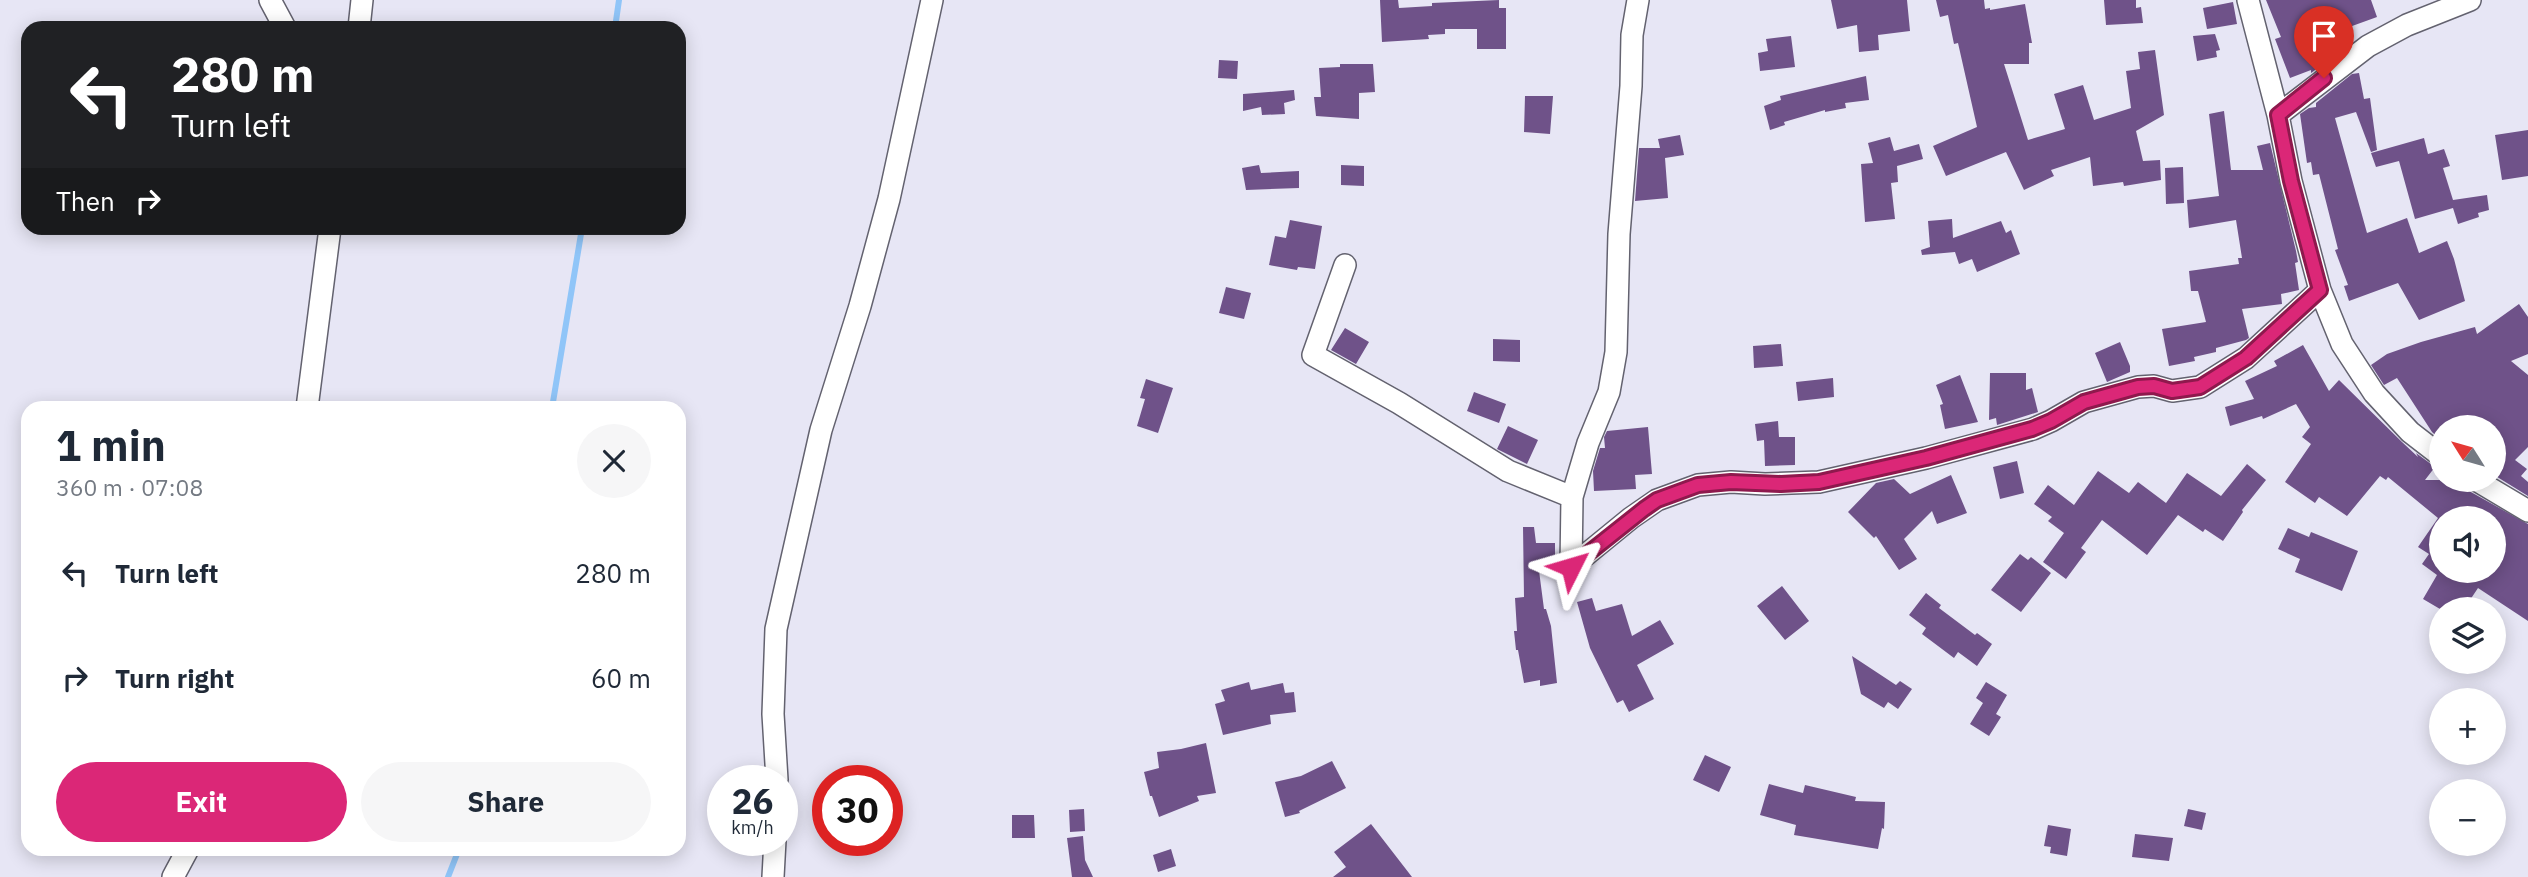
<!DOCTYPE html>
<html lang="en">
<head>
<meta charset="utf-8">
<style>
	body { margin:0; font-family:"IBM Plex Sans",sans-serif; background:#f6f6f7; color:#1f2937; height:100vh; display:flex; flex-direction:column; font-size:26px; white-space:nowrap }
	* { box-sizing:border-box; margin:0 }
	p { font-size:23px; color:#747a83 }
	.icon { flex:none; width:38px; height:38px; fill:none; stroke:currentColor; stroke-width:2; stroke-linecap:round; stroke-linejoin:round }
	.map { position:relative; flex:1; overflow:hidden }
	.side { position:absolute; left:21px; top:401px; width:665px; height:455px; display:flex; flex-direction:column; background:#fff; border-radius:21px; box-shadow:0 4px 18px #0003 }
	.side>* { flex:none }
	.top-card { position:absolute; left:21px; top:21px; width:665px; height:214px; border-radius:21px; box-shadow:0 4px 18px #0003; background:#202124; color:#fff; overflow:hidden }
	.needle { width:46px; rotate:307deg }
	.tools { position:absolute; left:2429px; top:415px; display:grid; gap:14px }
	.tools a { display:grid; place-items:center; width:77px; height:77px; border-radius:50%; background:#fff; box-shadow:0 4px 18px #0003; font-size:35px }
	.speed { position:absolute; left:707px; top:765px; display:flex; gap:14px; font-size:35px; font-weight:700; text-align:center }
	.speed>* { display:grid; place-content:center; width:91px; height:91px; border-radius:50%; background:#fff; box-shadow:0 4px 18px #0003; line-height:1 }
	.speed small { font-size:18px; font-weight:400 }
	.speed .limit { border:10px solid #d22; background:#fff; color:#111 }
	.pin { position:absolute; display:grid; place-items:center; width:60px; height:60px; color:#fff; margin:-72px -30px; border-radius:50% 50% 50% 0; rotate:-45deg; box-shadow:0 0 7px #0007 }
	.pin .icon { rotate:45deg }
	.me { position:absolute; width:77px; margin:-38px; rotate:50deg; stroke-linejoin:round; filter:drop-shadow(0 0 5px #0008) }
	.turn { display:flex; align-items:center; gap:24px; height:147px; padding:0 35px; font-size:32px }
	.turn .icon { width:91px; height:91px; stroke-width:2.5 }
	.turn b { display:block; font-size:49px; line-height:60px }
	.then { display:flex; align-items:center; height:66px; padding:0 35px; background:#0003; gap:14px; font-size:26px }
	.round { display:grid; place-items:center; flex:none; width:74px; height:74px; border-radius:37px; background:#f6f6f7 }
	.headline { display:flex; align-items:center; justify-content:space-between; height:119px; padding:0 35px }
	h1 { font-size:42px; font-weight:700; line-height:52px }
	.action { display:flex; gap:14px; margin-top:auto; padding:14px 35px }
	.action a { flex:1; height:80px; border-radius:42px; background:#db2777; color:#fff; font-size:28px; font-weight:700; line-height:80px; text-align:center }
	.action a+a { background:#f6f6f7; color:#1f2937 }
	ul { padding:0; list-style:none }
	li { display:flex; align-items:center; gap:21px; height:105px; padding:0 35px }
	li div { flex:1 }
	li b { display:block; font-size:26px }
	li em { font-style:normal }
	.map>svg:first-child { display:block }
</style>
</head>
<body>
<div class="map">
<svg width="2528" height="877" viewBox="0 0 2528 877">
	<rect width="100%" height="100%" fill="#e7e6f5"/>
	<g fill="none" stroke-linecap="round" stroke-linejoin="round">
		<path stroke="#90c5f8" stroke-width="6" d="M615,28L619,0
			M552,408L582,228
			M448,877L459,849"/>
	</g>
	<path fill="#6f5289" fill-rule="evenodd" d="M1380,0H1398L1399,8L1432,6V3L1499,0V8H1506V49H1477V29H1445V34L1428,35L1429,39L1382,42Z
		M1831,0H1907L1910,31L1878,35L1879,50L1859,52L1857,25L1837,29Z
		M1936,0H1984L1985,9L1990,8V10L2025,4L2032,43H2029V64H2004L2028,140L2065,129L2054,94L2083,85L2094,120L2131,108L2126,71L2140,69L2138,52L2155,50L2164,115L2136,131L2143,161L2160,160L2161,180L2124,186L2123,182L2093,186L2090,157L2051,170L2054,176L2024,190L2006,152L1946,176L1933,146L1977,127L1958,43L1954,44L1948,15L1940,17Z
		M2104,0H2136V8L2141,7L2143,23L2106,25Z
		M2266,0H2371L2377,17L2330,34L2338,53L2311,73V70L2290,78L2275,39L2281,37Z
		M2233,2L2237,24L2207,29L2203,8Z
		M2215,34L2220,50L2216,51L2217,57L2197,61L2193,36Z
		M1791,36L1795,67L1760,71L1758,53L1768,51L1766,39Z
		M1219,60L1238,61L1237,79L1218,78Z
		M1340,64H1373L1375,92L1359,93V119L1316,116L1314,97H1321L1319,68L1340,67Z
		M2359,73L2364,99L2370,98L2377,150L2371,152L2356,112L2335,118L2367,233L2407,218L2419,253L2447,241L2454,259L2465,301L2419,320L2398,283L2349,301L2344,286L2348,285L2335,250L2338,249L2319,174L2313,175L2311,162L2307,163L2300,114L2309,108L2316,107V103L2352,74Z
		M1866,76L1869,100L1845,103L1846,108L1825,112V110L1784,122L1785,125L1770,130L1764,106L1781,100L1780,96Z
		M1294,90L1295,100L1284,103L1285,114L1262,115L1261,107L1243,111V94Z
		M1525,96H1553L1550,134L1524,132Z
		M2224,111L2231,170H2263L2257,146L2270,143L2296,251L2298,262L2295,263L2299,290L2281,294L2282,304L2242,309L2249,338L2246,340L2216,348V352L2194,357L2195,361L2169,366L2162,329L2206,322L2198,291H2191L2189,271L2239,264L2238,258H2242L2236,220L2189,228L2187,200L2219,196L2209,114Z
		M2528,130V176L2502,180L2495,135Z
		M1680,135L1684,155L1665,158L1668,198L1635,201L1639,148H1660L1658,139Z
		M1890,137L1894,151L1919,144L1923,159L1897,166L1898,182L1891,183L1895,219L1865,222L1861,164L1873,163L1868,143Z
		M2424,138L2428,154L2444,149L2450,166L2443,168L2453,200L2487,195L2489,210L2478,213L2479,217L2458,224L2453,208L2415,219L2399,161L2376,167L2371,153Z
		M1259,165L1261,173L1299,171V188L1246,190L1242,168Z
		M1341,165L1364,166V186L1341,185Z
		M2183,167L2184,203L2166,204L2165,168Z
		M1952,219L1953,238L2001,221L2006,233L2011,230L2020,254L1977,272L1972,259L1959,264L1955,252L1922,255L1921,250L1930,247L1928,221Z
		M1290,220L1322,226L1315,269L1298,267L1297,270L1269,265L1275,236L1286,238Z
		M1226,287L1251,293L1244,319L1219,313Z
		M2519,304L2528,317V354L2511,361L2528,375V447L2515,460L2527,469L2521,476L2528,482V496L2494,475V427H2441V440L2432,432L2397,378L2384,385L2371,365L2387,354L2421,342L2475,327L2477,334Z
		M1345,328L1369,342L1356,364L1331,350Z
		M1493,339L1520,340V362L1493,361Z
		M2120,342L2130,366V372L2107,382L2095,353Z
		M1781,344L1783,366L1754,368L1753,346Z
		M2303,345L2329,391L2339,380L2402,442L2418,457L2416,453L2435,467L2425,480H2463L2464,486L2469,491L2528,524V621L2478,588L2464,609H2440L2423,599L2437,575L2422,564L2429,554L2418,547L2438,518L2388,477L2386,480L2380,476L2347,516L2319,497L2315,503L2285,482L2311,444L2302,437L2310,427L2296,404L2263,419L2262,416L2230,426L2225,407L2254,399L2245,381L2277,366L2274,361ZM2441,518H2494V570H2441Z
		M1990,373H2026V390L2032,388L2038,412L1997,425L1996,418L1989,420Z
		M1960,375L1978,422L1945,429L1940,405L1943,404L1936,385Z
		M1833,378L1834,397L1798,401L1796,382Z
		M1146,379L1173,388L1158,433L1137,426L1145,399L1140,398Z
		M1474,392L1506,404L1499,423L1467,411Z
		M1778,421L1779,437H1795V465L1765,466L1764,440L1757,441L1755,424Z
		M1508,426L1538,440L1527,464L1497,449Z
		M1648,427L1652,474L1635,475L1636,489L1594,491L1593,471L1600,448H1605L1604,437L1607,431Z
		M2017,461L2024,493L2000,499L1993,467Z
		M2247,464L2266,480L2242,510L2243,512L2223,541L2205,529L2203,532L2178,515L2147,555L2102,520L2081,548L2086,552L2066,579L2043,562L2064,533L2048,521L2052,517L2034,504L2048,485L2074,505L2098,471L2129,493L2138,482L2166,503L2187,473L2221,496Z
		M1951,475L1967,513L1937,524L1932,511L1904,539L1917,559L1899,570L1876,536L1874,538L1848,512L1876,483L1894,479L1910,494Z
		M1523,527H1534L1536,543H1555V562L1538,563L1544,609H1546L1551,626L1557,683L1540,686V680L1524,683L1518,650H1516L1514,631H1517L1515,598L1524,597Z
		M2288,528L2309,537L2311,532L2358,551L2342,591L2295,572L2300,559L2278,549Z
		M2020,554L2028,560L2031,557L2051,573L2021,612L1991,590Z
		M1782,586L1809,621L1785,640L1757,606Z
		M1926,593L1941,605L1939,608L1975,635L1977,633L1992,644L1977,666L1958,652L1954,658L1922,634L1926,628L1909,615Z
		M1592,598L1596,611L1622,604L1632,636L1660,620L1674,644L1637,665L1654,699L1629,712L1623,700L1617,703L1590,648L1577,602Z
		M1852,656L1896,685L1900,681L1912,689L1898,709L1888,702L1884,708L1861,694Z
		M1249,682L1251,690L1283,683L1285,693L1294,692L1296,712L1270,715L1271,724L1223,735L1215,704L1225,701L1221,690Z
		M1986,682L2007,695L1996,714L2001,717L1989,736L1970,724L1983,703L1976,698Z
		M1206,743L1216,793L1197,796L1199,801L1159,817L1152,796H1150L1144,772L1159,768L1157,752L1181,749Z
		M1705,755L1731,767L1719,792L1693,780Z
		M1332,761L1346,788L1299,811L1300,813L1285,817L1275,782L1301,776Z
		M1769,784L1803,793L1805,785L1856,797L1855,801L1885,802L1884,829L1882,828L1878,849L1794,835L1796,825L1760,815Z
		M1084,809L1085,831L1070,832L1069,810Z
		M2188,809L2206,813L2202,830L2184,826Z
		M1012,815H1034L1035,838H1012Z
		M1371,824L1412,877H1333L1346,867L1334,852Z
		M2048,825L2071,829L2067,856L2050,853L2051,847L2044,846Z
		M2135,834L2173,838L2169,861L2132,857Z
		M1083,836L1085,860L1093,877H1072L1067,838Z
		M1171,849L1176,866L1158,872L1153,855Z"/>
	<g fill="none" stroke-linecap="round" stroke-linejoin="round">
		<defs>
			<path id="minor" d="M270,0L285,28
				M2248,0L2278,115L2291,181L2320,290L2342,344L2374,393L2410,432L2441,456
				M359,28L362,0
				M2278,115L2368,46L2407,25L2470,0
				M1345,265L1313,355L1399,403L1508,471L1572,497
				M307,408L330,228
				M2476,480L2528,511
				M1571,567L1631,518L1657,500L1698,485L1731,482L1765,484L1819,482L1926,458L2033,429L2051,421L2084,402L2138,387L2154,386L2172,391L2200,387L2246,358L2320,290
				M1571,567L1572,497L1588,443L1609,392L1616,352L1619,234L1631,86L1632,35L1638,0
				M777,780L773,714L776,629L821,430L860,306L889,199L932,0
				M173,877L188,849
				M773,877L775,840"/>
		</defs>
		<use href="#minor" stroke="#63626f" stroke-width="24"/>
		<use href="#minor" stroke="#fff" stroke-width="21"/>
	</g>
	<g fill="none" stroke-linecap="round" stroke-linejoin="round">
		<defs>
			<path id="route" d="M1571,567L1644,509L1657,500L1698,485L1731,482L1781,484L1819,482L1926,458L2032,429L2051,421L2084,402L2138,387L2154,386L2172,391L2200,387L2246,358L2320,290L2291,181L2278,115L2324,78"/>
		</defs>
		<use href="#route" stroke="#8e194d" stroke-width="18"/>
		<use href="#route" stroke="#db2777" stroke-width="12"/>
	</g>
</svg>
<div class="tools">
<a><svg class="needle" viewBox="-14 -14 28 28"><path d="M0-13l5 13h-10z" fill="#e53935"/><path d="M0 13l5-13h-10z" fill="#747a83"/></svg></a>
<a><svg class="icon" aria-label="sound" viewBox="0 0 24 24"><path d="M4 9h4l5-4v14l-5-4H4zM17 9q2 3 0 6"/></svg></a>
<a><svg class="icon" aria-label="layers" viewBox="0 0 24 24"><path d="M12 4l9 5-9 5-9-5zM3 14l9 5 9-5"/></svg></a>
<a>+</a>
<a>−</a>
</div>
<div class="speed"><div>26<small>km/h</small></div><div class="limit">30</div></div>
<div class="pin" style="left:2324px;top:78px;background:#d93025"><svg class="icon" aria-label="arrive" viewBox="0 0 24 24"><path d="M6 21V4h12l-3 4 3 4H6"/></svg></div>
<svg class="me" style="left:1571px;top:567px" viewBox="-20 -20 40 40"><path d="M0-17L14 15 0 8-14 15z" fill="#db2777" stroke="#fff" stroke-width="4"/></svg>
<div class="top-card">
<div class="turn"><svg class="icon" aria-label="left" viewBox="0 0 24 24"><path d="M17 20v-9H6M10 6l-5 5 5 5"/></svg><div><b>280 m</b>Turn left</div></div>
<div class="then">Then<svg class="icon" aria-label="right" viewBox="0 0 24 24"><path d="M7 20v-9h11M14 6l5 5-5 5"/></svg></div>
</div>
<section class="side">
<div class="headline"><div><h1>1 min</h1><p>360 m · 07:08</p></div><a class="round"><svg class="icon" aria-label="close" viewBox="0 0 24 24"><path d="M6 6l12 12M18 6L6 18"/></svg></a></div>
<ul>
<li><svg class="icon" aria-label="left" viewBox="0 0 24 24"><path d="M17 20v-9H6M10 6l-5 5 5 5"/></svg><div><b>Turn left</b></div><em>280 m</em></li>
<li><svg class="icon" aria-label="right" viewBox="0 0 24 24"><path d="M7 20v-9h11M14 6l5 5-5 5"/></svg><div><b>Turn right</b></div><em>60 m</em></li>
</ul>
<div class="action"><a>Exit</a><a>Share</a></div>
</section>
</div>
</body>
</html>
